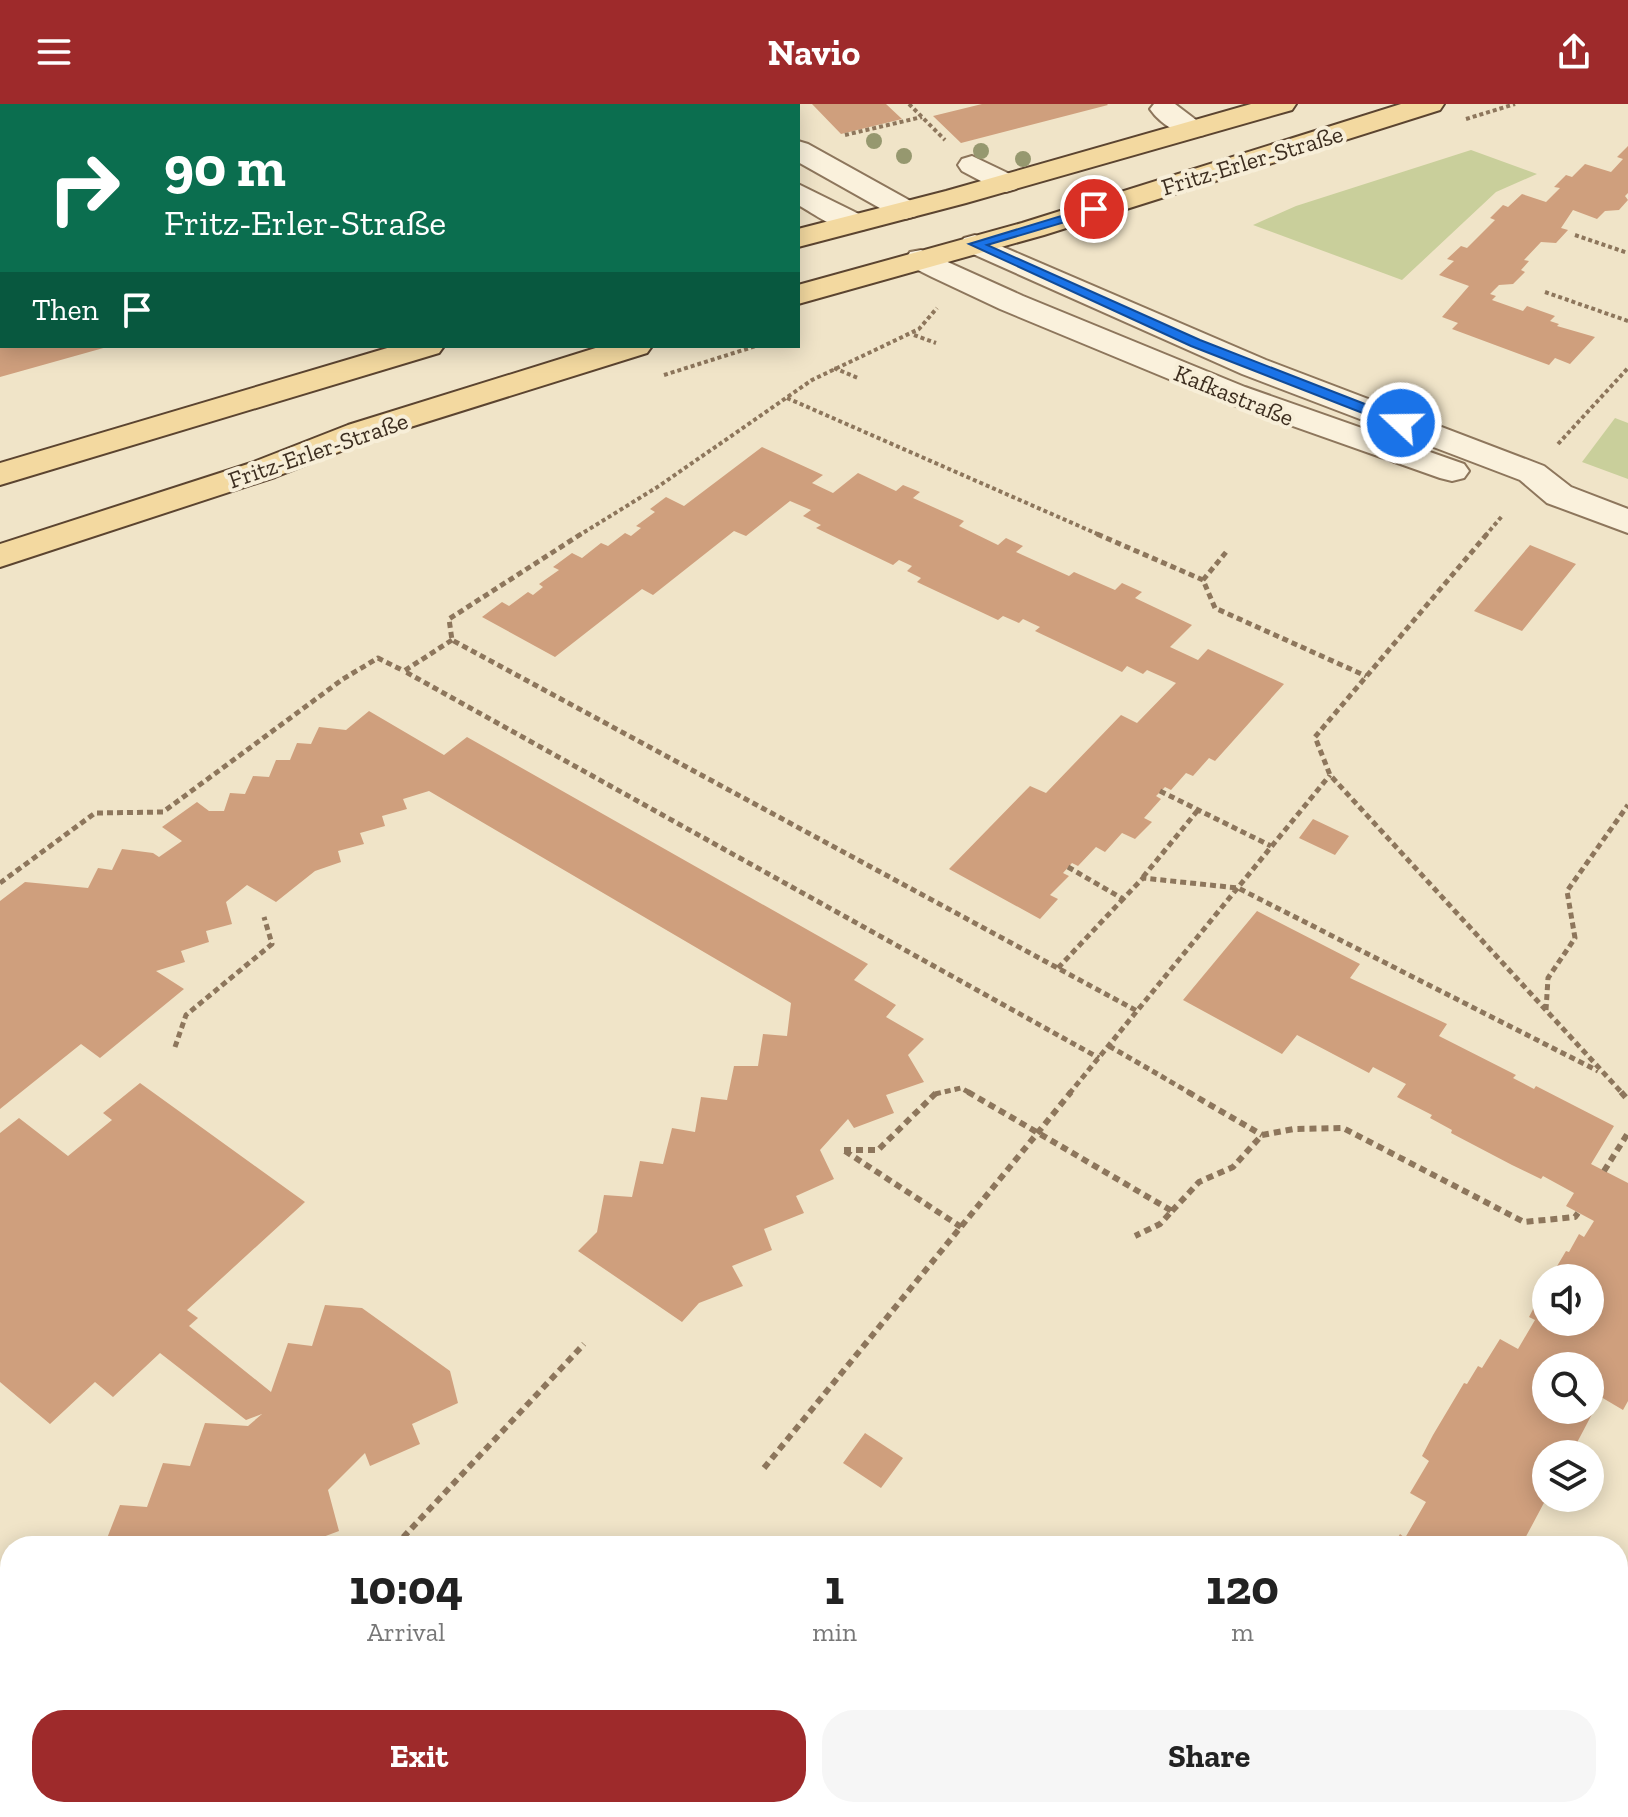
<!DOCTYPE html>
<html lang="en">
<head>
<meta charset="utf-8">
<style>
	body { margin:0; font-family:"Zilla Slab",serif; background:#f6f6f6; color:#222; height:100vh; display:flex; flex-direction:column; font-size:30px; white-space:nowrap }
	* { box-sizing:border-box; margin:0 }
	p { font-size:26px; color:#767676 }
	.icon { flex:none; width:44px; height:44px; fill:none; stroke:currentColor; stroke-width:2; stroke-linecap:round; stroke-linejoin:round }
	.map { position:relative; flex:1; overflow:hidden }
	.sheet { position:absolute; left:0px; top:1432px; width:1628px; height:282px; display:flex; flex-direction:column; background:#fff; border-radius:32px 32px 0 0; box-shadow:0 4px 20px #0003 }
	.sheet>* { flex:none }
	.banner { position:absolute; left:0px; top:0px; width:800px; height:244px; box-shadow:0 4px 20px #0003; background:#0b6e4f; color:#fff; overflow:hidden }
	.buttons { position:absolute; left:1532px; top:1160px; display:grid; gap:16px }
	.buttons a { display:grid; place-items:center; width:72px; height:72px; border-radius:50%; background:#fff; box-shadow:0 4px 20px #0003; font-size:40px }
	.pin { position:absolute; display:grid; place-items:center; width:68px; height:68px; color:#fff; margin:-34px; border:4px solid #fff; border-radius:50%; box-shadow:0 2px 8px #0007 }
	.me { position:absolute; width:88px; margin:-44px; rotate:291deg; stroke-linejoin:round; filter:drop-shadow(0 0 6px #0008) }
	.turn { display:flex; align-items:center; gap:28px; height:168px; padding:0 32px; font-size:36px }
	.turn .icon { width:104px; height:104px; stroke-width:2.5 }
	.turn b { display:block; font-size:56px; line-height:68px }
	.then { display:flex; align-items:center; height:76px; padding:0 32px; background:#0003; gap:16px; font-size:30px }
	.eta { display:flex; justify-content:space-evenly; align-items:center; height:136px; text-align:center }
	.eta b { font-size:48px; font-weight:800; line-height:56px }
	.button { display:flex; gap:16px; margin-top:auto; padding:16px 32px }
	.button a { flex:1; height:92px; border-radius:32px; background:#9e2a2b; color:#fff; font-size:32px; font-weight:800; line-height:92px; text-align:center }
	.button a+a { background:#f6f6f6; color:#222 }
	header { display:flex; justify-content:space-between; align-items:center; height:104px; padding:0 32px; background:#9e2a2b; color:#fff; font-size:36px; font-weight:800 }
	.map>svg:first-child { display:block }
</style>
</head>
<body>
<header><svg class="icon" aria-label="menu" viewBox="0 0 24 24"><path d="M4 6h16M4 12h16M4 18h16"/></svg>Navio<svg class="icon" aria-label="share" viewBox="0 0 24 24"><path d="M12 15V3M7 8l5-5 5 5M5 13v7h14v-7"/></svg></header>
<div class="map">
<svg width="1628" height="1713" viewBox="0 0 1628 1713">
	<rect width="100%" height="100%" fill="#f0e4c8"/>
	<path fill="#c9cf9b" d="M1471,46L1537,70L1496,88L1402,176L1253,121L1296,102Z
		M1615,314L1628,319V375L1582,358Z"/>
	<path fill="#cf9f7d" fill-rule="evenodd" d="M812,0H886L902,15L841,30Z
		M982,0H1107L1108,1L961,39L933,12Z
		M1628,42V89L1625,92L1628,96L1619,106L1605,107L1597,115L1573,106L1561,124L1568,126L1556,139L1541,138L1524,156L1529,157L1521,166L1525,168L1513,180L1499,181L1490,190L1496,192L1492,196L1523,207L1527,202L1555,212L1550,217L1559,220L1557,222L1595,233L1570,260L1555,254L1549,261L1452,225L1458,219L1442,213L1469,182L1439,171L1454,157L1447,155L1461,142L1467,144L1495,116L1490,114L1503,101L1508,103L1522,90L1546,98L1560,84L1554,83L1566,71L1572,73L1585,60L1611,68L1623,55L1617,53Z
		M0,242H107V243L0,273Z
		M762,343L823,371L812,379L833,389L858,369L896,387L903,381L920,388L913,394L964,417L959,422L998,441L1006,434L1023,442L1016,448L1069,472L1074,468L1115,486L1122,479L1142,488L1135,494L1192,521L1170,543L1198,556L1208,545L1284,580L1215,657L1209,654L1193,672L1186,669L1171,686L1165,683L1156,692L1161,695L1144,714L1152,718L1135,735L1122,729L1105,748L1096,743L1078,762L1072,759L1063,769L1069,772L1050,791L1058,795L1040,815L949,765L1030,682L1046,689L1121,611L1137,619L1176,579L1147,566L1143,570L1127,562L1122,568L1035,527L1040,523L1023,515L1019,519L1003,512L998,516L917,478L921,474L907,467L912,462L899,456L893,461L816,424L821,421L803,412L811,406L790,397L746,432L734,427L653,491L642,485L555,553L482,513L502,498L509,502L528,488L533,491L543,483L539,480L559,466L553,463L572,449L582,454L601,439L608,442L625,429L631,432L641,424L636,422L655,408L650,405L666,393L684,402Z
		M1530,441L1576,460L1522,527L1474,507Z
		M369,607L444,651L467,633L868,860L854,876L896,901L886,913L924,935L908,951L924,978L886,991L894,1009L854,1024L848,1015L820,1046L834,1075L796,1092L804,1109L764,1125L772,1146L732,1162L743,1182L699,1199L682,1218L578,1147L597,1128L604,1091L632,1093L640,1057L663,1060L672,1024L695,1028L701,993L727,996L734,962H758L763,930L787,932L791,899L429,687L403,695L407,705L382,712L385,722L360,729L364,740L338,747L341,758L315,767L276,798L247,781L226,798L232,820L206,827L209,838L181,847L185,858L156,867L184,885L100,954L81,940L0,1005V797L25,778L88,784L98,764L112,766L122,745L153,749L159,753L182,737L162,723L197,698L209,707H224L230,689L245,690L253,672L269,673L276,656H290L297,639L311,640L319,623L346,626Z
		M1313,715L1349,732L1335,751L1299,734Z
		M1257,807L1360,860L1350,874L1447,920L1439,932L1516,971L1513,974L1534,985L1536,982L1614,1022L1591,1060L1628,1079V1297L1623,1306L1601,1293L1571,1350H1546V1395L1521,1442H1393L1400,1430L1405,1434L1426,1398L1410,1389L1429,1357L1422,1352L1433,1331L1464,1279L1467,1280L1478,1262L1482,1264L1500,1235L1518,1245L1535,1216L1529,1213L1546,1180V1218H1590V1174H1550L1566,1147L1569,1148L1579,1130L1584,1133L1594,1117L1566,1102L1574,1089L1543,1072L1541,1075L1512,1061L1451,1029L1452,1026L1430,1014L1432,1011L1397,993L1406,980L1373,963L1369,969L1297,931L1282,950L1183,896ZM1546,1262H1590V1306H1546Z
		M140,979L305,1098L187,1206L198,1214L189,1222L271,1288L288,1239L312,1242L325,1201L362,1204L450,1267L458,1299L412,1320L420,1340L370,1362L365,1349L328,1386L339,1427L299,1442H104L120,1401L147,1403L163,1359L190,1362L205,1319L248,1322L262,1310L246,1316L160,1249L113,1293L95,1278L50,1320L0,1278V1029L19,1014L68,1052L112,1016L103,1009Z
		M865,1329L903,1354L881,1384L843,1359Z
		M1214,1704H1379L1374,1713H1216L1211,1709Z"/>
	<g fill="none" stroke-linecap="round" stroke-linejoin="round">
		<defs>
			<path id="minor" d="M639,0H668L670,2H641Z
				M705,0H734L736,2H707Z
				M1154,0H1175L1208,25L1204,31C1185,36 1161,21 1150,5Z
				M798,37L808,40L916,100L920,106L916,112L905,115L894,112L798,58Z
				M972,52L1016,73L1021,79L1016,85L1006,88L996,85L962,67L958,61L962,55Z
				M798,80L865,113L869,119L865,125C841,131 818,112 798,101Z
				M975,131L1266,256L1544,362L1571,383L1628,405V429L1547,399L1520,376L1242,270L964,146L960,140L964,134Z
				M921,146L1023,192L1245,283L1464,360L1469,367L1464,374L1452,377L1440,374L1222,297L1000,205L932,173L910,162L906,155L910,148Z
				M942,1704H1004L1000,1713H938Z"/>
			<path id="major" d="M1251,0H1296L1292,6L966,99L798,143V125L946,87Z
				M1401,0H1444L1440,6L1044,131L798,200V181L1022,119Z
				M394,242H444L439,249L0,381V359Z
				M602,242H652L647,249L372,335L275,373L0,463V440L251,359L348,321Z"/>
		</defs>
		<use href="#minor" stroke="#8d765c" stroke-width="4"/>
		<use href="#major" stroke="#5b4430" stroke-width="4"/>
		<path stroke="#8d765c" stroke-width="4" stroke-dasharray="4 3" stroke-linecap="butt" d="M598,0L605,2
			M909,0L945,36
			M1466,15L1515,0
			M845,31L922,13
			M1575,131L1628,149
			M1545,188L1628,217
			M914,231L936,239
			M834,264L858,274
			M664,271L756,242
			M787,294L1102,432
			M1558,340L1628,264
			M578,432L659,382L812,276L919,225L937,204
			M1485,432L1503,411"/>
		<path stroke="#8d765c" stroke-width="5" stroke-dasharray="6 4" stroke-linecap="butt" d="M581,430L449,515L452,536L1137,907
			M1097,430L1203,476L1215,504L1366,572
			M1487,430L1315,633L1330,671L1623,990
			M1203,476L1227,447
			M452,536L404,567L1099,954
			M1160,687L1271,742
			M1068,763L1123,795L1143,774L1238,784L1598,967
			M1143,773L1198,706
			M0,779L95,709L163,708L343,575L378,554L404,567
			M1058,864L1123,795
			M1546,906L1548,874L1575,834L1567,787L1628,701
			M1109,942L1192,990
			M175,943L186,911L272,840L264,813
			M935,990L961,984L972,990
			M1069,990L1330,671"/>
		<path stroke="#8d765c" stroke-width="6" stroke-dasharray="7 5" stroke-linecap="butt" d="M968,988L1172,1107L1160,1120L1135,1132
			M1188,988L1262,1031
			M1621,988L1628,996
			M844,1046H878L937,988
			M845,1047L961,1123
			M1604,1067L1628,1029
			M1172,1107L1199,1078L1233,1063L1262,1031L1294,1025L1343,1024L1524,1118L1575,1113L1578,1109
			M764,1364L1071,988
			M395,1442L584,1240
			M1618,1521L1628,1502
			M227,1704L237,1713
			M1079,1704L1092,1713
			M142,1713L151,1704
			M1516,1713L1521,1704"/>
		<use href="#minor" fill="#faf1dc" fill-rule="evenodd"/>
		<use href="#major" fill="#f3d9a0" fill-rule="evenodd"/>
	</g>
	<g fill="#96986f">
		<circle cx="874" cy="37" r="8"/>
		<circle cx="981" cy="47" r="8"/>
		<circle cx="904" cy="52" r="8"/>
		<circle cx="1023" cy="55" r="8"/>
	</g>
	<path fill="#1a73e8" stroke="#114b97" stroke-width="2" d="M1094,102L1101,105L1099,108L987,141L1200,236L1406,316V322H1396L1191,242L969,140Z"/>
	<g text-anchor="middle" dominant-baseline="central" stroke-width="8" stroke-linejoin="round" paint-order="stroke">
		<g font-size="24" fill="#3d2e20" stroke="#f7eed8">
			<text transform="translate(1252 56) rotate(-17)">Fritz-Erler-Straße</text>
			<text transform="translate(1234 291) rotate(22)">Kafkastraße</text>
			<text transform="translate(318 346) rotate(-19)">Fritz-Erler-Straße</text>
		</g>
	</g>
</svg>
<div class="buttons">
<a><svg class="icon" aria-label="sound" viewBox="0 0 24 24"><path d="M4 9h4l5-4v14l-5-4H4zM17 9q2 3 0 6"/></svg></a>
<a><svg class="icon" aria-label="search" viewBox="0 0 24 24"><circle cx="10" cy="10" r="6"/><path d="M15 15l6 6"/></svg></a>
<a><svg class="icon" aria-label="layers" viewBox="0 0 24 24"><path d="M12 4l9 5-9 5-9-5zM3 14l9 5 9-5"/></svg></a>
</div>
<div class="pin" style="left:1094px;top:105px;background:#d93025"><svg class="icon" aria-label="arrive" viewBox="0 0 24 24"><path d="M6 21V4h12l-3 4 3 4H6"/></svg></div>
<svg class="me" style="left:1401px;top:319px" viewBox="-20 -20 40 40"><circle r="17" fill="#1a73e8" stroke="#fff" stroke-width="3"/><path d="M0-11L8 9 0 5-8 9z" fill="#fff"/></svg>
<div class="banner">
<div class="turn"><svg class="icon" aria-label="right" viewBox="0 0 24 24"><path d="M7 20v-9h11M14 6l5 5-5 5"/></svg><div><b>90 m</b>Fritz-Erler-Straße</div></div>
<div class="then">Then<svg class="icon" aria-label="arrive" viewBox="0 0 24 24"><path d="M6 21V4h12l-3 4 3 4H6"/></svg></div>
</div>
<section class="sheet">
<div class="eta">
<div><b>10:04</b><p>Arrival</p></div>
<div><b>1</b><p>min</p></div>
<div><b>120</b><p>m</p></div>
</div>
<div class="button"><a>Exit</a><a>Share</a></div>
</section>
</div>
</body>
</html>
